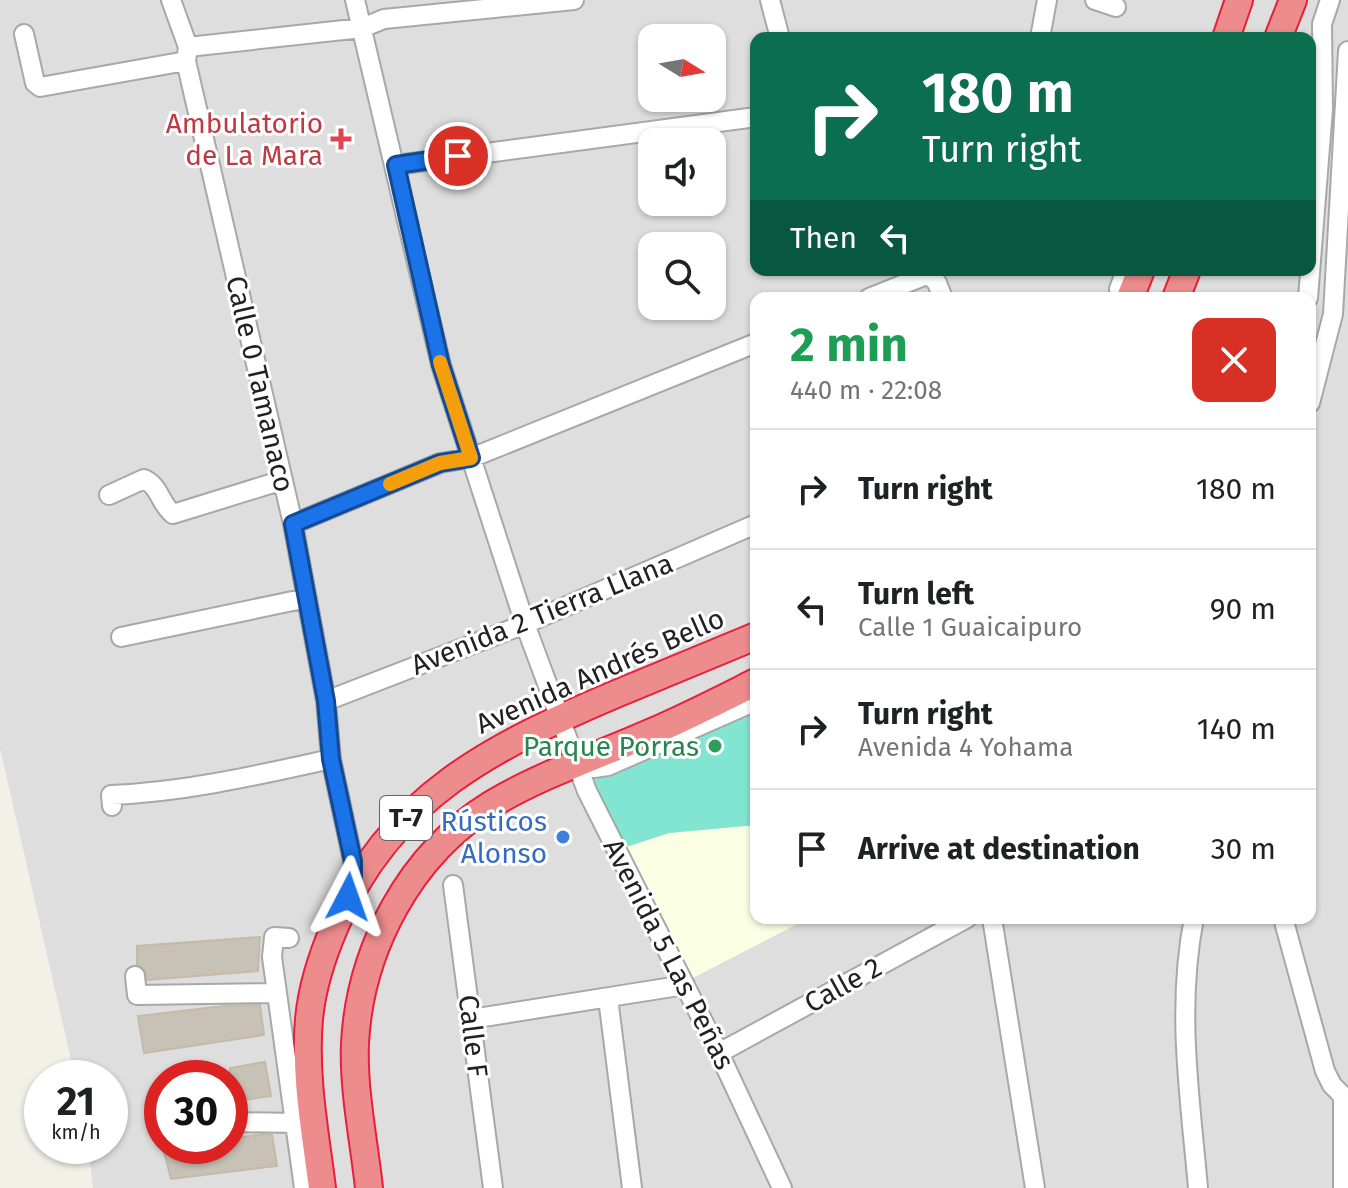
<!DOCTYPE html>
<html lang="en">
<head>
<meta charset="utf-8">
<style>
	body { margin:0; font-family:"Fira Sans",sans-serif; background:#f6f6f6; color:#202124; height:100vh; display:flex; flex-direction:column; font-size:30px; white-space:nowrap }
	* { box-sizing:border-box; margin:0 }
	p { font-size:26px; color:#757577 }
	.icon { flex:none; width:44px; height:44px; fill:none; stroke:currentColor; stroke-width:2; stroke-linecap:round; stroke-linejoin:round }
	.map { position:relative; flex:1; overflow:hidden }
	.side { position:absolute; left:750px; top:292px; width:566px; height:632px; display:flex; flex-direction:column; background:#fff; border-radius:16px; box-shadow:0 2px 6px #0004 }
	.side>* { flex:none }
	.top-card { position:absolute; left:750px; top:32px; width:566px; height:244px; border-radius:16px; box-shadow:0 2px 6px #0004; background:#0b6e4f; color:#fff; overflow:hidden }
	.needle { width:52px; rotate:101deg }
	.tools { position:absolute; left:638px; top:24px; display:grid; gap:16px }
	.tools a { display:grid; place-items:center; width:88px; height:88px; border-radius:16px; background:#fff; box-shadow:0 2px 6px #0004; font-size:40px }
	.speed { position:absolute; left:24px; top:1060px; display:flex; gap:16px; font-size:40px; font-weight:700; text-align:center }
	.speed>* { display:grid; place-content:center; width:104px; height:104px; border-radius:50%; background:#fff; box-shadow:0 2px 6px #0004; line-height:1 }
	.speed small { font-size:20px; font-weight:400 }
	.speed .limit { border:12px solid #d22; background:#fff; color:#111 }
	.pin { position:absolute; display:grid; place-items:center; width:68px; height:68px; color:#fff; margin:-34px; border:4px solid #fff; border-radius:50%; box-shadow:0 2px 8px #0007 }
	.me { position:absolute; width:88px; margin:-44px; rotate:4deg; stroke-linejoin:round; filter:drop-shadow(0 0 6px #0008) }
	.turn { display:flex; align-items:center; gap:28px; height:168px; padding:0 40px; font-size:36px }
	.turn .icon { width:104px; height:104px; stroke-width:2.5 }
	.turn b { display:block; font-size:56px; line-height:68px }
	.then { display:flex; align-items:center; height:76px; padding:0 40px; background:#0003; gap:16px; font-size:30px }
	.round { display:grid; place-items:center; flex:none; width:84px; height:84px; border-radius:16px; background:#f6f6f6 }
	.overview { display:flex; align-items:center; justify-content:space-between; height:136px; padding:0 40px }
	h1 { font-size:48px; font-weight:700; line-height:60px; color:#1e9e55 }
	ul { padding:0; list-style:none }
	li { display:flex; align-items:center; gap:24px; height:120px; padding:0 40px; border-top:2px solid #e0e0e0 }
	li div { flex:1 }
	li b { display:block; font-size:30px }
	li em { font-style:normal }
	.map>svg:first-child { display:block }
</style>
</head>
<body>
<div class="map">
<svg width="1348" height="1188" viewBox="0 0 1348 1188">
	<rect width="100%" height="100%" fill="#f2f1e8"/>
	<path fill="#dfdede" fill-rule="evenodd" d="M0,0H1348V1188H93L88,1146H110V1078H75L0,748ZM652,38H712V98H652ZM756,38H1310V270H756ZM652,142H712V202H652ZM652,246H712V306H652ZM756,298H1310V918H756ZM162,1078H230V1146H162Z"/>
	<path fill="#faffe4" d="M756,825V918H809L691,979L639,881L626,847L669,833Z"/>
	<path fill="#82e5d2" d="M756,710V825L669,833L626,847L592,781Z"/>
	<path fill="#c7c1b6" stroke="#c5baa9" stroke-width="2" d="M260,937L258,971L147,980L145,970L137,964V946Z
		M260,1005L264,1035L144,1053L138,1016L224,1006Z
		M265,1062L271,1096L230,1102V1068Z
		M263,1134L272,1135L277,1166L171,1179L163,1148L230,1146V1139Z"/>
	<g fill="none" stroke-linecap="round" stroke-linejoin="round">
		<defs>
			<path id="minor" d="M171,0L188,47
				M355,0L441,365L525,624L587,791L719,1053L782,1188
				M770,0L780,38
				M1095,0L1116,7
				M24,34L35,83L40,87L186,61
				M1040,38L1047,0
				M396,165L756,117
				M869,298L929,274L937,283L943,298
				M1120,298L1119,289L1126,270
				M1308,298L1323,109L1322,24L1330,0
				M1310,403L1333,314L1348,51
				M109,495L144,479C160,486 160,504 173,514L283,480
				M293,524L440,463L471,458L756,343
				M121,637L307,598
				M326,701L525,624L756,524
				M579,764L594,768L608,766L756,701
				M112,806L111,795C186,792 258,775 331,759
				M453,885L493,1188
				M351,887L353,861L331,759L326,701L293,524L186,61L188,47L362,28L384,19L574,0
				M992,918L1035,1188
				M1194,918C1176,1009 1190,1097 1198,1188
				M1283,918L1325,1071L1332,1085L1348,1101
				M289,938L274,937L272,957L304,1188
				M135,976L137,995L276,993
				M608,998L632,1188
				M471,1019L685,985
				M719,1053L967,918
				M230,1122L296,1123
				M1343,1188V1097"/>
			<path id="highway" d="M1226,38L1239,0
				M1278,38L1293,0
				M1130,298L1141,270
				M1176,298L1187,270
				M322,1188C315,1132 304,1076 309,1019C312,987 322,956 335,926C390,796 494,746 616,694C663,675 709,655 756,636
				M369,1188C364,1141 353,1090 355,1043C360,949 410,854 492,804C542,774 598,756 652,732C687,717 722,699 756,682"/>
		</defs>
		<use href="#minor" stroke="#a8a8a8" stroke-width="22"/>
		<use href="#highway" stroke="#e71e3c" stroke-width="30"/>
		<use href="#minor" stroke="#fff" stroke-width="18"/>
		<use href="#highway" stroke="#ed8c8c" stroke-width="26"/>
	</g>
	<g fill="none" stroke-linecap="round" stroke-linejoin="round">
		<defs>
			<path id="route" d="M348,897L353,876V861L331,759L326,701L293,524L440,463L471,458L441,365L396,165L458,156"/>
		</defs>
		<use href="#route" stroke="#114b97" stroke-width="20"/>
		<use href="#route" stroke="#1a73e8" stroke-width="14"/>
		<path stroke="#f59e0b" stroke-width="14" d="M390,484L440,463L471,458L440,362"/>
	</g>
	<path fill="#e0444e" stroke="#fff" stroke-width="3" d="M337 127h8v8h8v8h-8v8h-8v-8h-8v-8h8z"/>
	<circle fill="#2e9e5b" stroke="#fff" stroke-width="3" cx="715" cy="746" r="8"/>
	<circle fill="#3f7fe0" stroke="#fff" stroke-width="3" cx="563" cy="837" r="8"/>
	<g text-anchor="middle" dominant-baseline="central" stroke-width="6" stroke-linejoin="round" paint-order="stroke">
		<rect fill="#fff" stroke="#646464" stroke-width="2" x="380" y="796" width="52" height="44" rx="6"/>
		<g font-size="26" font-weight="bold" fill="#212121">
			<text x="406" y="818">T-7</text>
		</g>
		<g font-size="28" fill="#be3a42" stroke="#fff" text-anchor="end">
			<text x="323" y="123">Ambulatorio<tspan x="323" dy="32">de La Mara</tspan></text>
		</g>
		<g font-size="28" fill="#212121" stroke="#fff">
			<text transform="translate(260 384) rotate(77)">Calle 0 Tamanaco</text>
			<text transform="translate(542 614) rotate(-22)">Avenida 2 Tierra Llana</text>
			<text transform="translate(600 671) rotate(-24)">Avenida Andrés Bello</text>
			<text transform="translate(669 954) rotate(63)">Avenida 5 Las Peñas</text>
			<text transform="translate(843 985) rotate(-29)">Calle 2</text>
			<text transform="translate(473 1036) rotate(83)">Calle F</text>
		</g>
		<g font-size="28" fill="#27864d" stroke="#fff" text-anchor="end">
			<text x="699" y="746">Parque Porras</text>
		</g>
		<g font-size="28" fill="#366cbe" stroke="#fff" text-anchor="end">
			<text x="547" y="821">Rústicos<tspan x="547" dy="32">Alonso</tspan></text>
		</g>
	</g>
</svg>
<div class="tools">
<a><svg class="needle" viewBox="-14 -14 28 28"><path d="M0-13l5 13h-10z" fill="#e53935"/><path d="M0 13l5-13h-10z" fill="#757577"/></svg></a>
<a><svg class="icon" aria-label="sound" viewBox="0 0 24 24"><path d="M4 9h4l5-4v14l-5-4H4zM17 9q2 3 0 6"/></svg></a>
<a><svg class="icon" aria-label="search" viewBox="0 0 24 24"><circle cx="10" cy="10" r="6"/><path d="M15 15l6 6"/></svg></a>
</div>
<div class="speed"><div>21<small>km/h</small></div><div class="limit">30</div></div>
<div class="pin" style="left:458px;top:156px;background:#d93025"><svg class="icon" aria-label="arrive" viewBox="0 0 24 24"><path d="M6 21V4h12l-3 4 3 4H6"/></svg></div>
<svg class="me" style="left:348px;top:897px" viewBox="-20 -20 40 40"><path d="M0-17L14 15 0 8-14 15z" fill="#1a73e8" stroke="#fff" stroke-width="4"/></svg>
<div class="top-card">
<div class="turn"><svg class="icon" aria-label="right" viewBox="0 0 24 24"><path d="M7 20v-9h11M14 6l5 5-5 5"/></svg><div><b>180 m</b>Turn right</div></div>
<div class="then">Then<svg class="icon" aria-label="left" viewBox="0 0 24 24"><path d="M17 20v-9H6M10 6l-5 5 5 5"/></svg></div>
</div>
<section class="side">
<div class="overview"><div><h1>2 min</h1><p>440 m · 22:08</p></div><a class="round" style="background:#d93025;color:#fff"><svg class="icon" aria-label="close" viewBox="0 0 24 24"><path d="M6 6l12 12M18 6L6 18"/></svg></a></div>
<ul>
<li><svg class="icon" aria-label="right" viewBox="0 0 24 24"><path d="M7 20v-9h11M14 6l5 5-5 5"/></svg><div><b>Turn right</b></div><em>180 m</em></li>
<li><svg class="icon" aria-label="left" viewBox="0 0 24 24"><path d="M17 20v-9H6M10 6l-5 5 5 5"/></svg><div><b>Turn left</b><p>Calle 1 Guaicaipuro</p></div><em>90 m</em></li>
<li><svg class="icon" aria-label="right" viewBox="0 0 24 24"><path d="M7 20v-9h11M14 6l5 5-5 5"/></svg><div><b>Turn right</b><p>Avenida 4 Yohama</p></div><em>140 m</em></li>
<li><svg class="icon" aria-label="arrive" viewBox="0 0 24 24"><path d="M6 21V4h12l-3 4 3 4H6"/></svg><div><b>Arrive at destination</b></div><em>30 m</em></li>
</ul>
</section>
</div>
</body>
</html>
